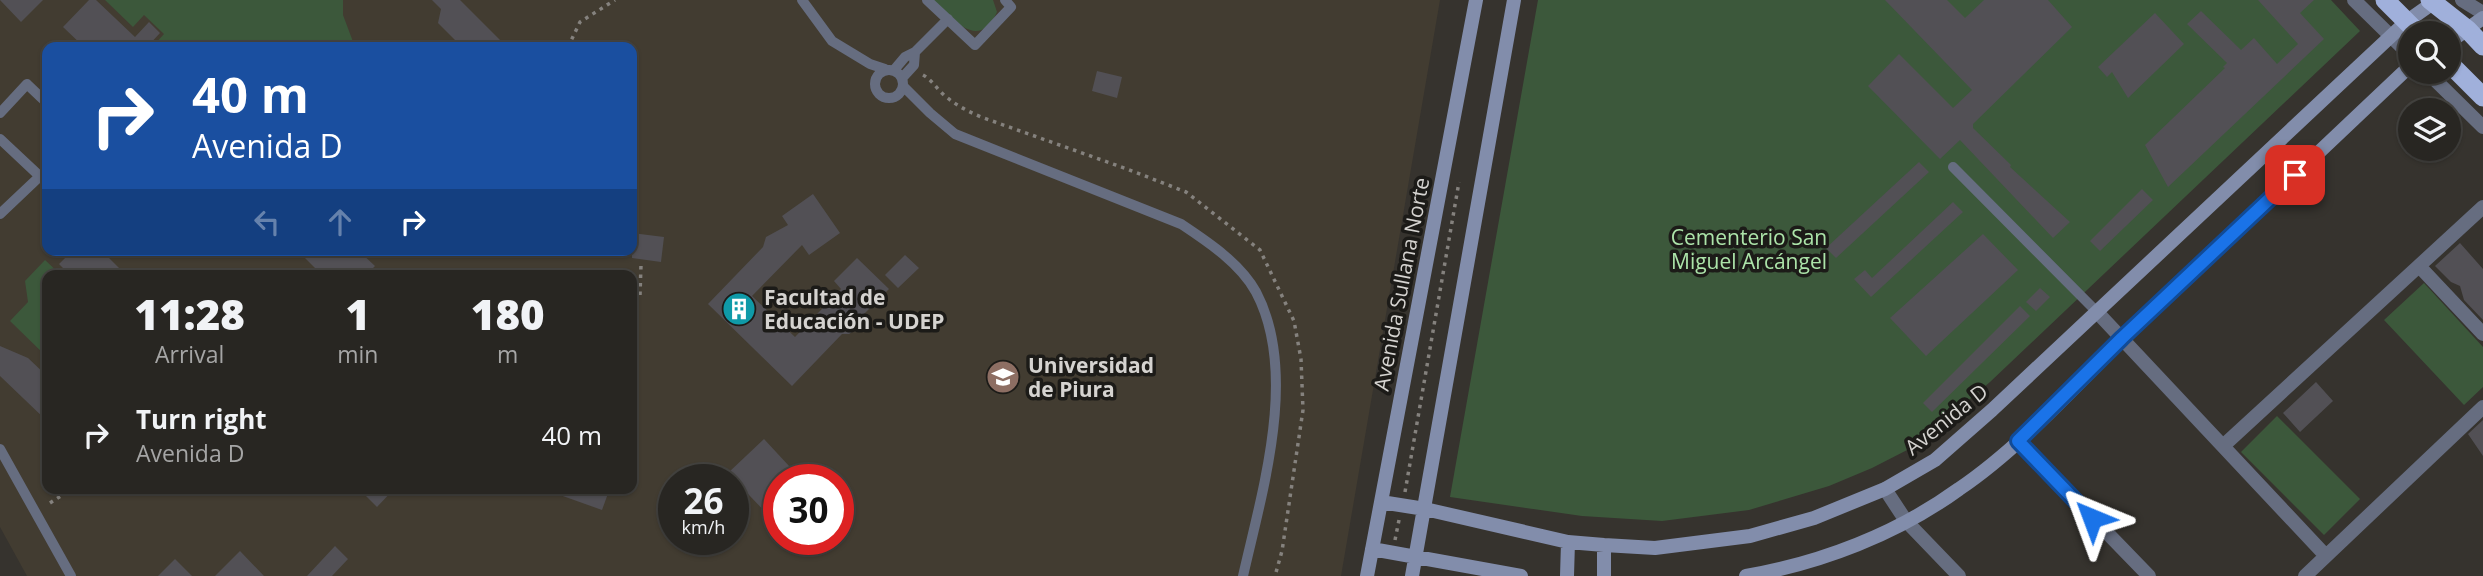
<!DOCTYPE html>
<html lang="en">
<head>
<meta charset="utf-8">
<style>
	body { margin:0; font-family:"Open Sans",sans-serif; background:#302e2a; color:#f1f3f6; height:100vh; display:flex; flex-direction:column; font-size:26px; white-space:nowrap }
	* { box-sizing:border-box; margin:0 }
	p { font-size:23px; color:#a5a5a5 }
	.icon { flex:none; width:38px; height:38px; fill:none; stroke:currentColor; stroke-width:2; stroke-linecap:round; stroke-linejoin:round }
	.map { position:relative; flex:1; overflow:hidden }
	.panel { position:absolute; left:42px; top:270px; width:595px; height:224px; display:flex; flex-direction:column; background:#282622; border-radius:14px; box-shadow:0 2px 5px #0004,0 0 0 2px #444340 }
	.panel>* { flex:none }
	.banner { position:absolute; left:42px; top:42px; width:595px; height:214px; border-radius:14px; box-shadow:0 2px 5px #0004,0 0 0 2px #444340; background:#1a4fa0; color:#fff; overflow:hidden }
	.buttons { position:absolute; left:2398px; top:21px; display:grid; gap:14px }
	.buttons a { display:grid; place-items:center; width:63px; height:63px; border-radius:50%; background:#282622; box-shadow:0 2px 5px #0004,0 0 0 2px #444340; font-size:35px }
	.speed { position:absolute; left:658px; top:464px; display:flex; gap:14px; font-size:35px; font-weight:700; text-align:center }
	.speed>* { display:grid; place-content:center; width:91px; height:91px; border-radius:50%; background:#282622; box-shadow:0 2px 5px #0004,0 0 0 2px #444340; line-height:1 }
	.speed small { font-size:18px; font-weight:400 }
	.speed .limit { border:10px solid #d22; background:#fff; color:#111 }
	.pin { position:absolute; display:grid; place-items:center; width:60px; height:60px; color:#fff; margin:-30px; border-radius:14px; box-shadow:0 4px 10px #0006 }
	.me { position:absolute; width:77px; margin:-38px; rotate:316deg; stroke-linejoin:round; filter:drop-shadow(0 0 5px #0008) }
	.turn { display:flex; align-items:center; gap:24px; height:147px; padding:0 35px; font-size:32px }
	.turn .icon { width:91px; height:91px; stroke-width:2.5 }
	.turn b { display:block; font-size:49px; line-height:60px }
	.lanes { display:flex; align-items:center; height:66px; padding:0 35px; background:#0003; justify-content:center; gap:35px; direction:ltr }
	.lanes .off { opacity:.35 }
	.eta { display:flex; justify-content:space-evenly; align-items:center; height:119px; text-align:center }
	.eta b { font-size:42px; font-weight:800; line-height:49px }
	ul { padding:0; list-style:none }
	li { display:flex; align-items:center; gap:21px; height:91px; padding:0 35px }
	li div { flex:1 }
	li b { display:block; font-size:26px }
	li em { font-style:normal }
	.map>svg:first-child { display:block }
</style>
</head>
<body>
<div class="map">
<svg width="2483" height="576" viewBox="0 0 2483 576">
	<rect width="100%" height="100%" fill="#36332e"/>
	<path fill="#423c31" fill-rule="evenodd" d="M0,0H1440L1341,576H27L0,527ZM47,47H632V250H47ZM47,275H632V488H47ZM674,480H733V539H674ZM779,480H838V539H779Z"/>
	<path fill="#3c583b" d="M105,0H343V15L355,47H154L153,46L164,34L144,15L133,27Z
		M933,0H993L997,12C979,52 952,19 933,0Z
		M1538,0H2331L2360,31L1990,382L1913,447L1872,468L1829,486L1749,510L1662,521L1582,516L1450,497Z
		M45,260L61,275H47V357L10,321L28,302L25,281Z
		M2424,283L2483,347V387L2464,405L2384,320Z
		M2277,416L2360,499L2324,535L2241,452Z"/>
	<path fill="#525055" d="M0,0H43L21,22Z
		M89,0H96L135,37L149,22L160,33L147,47H84L63,27Z
		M432,0H460L507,47H462L438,23L441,9Z
		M1885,0H1947L1965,18L1984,0H2048L2072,27L1973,124V128L2011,165L2010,167L2070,222L2053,238L1960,140L1940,159L1868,86L1899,54L1953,108L1972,90Z
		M2258,0H2314L2300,13L2324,39L2168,187L2145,145L2225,68L2223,67L2227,63L2187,24L2201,11L2241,50L2254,38L2277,64L2298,44Z
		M2155,13L2184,44L2128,98L2112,72L2107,77L2098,67Z
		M1097,71L1122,77L1117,98L1092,91Z
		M1919,162L1929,172L1836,258L1826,248Z
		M2142,189L2153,200L2100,251L2090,241Z
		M813,194L840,233L809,255L802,245L752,296L795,337L841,289L834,281L857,258L889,289L861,317L858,328L849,334H842L792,386L708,304L763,247L766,237L788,225L782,216Z
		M1953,202L1963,212L1871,297L1854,279L1865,270L1872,278Z
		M632,233L664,237L661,262L632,258Z
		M1983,234L2018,270L1926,356L1890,318Z
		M2460,243L2483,269V320L2464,300L2460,286L2451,282L2435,266Z
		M73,250H96L104,257L106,255L126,275H70L59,264Z
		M297,250H358L375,266L366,275H322Z
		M905,255L919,268L898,288L885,275Z
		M2040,288L2050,297L2036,311L2026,302Z
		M2020,306L2030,316L1932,412L1923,403Z
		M0,346L28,358L47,376V421L0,376Z
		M2316,382L2333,401L2300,432L2283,413Z
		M2483,420V456L2468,434Z
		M764,439L802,480H779V509L770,517L728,473Z
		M358,488H395L377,507Z
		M546,488H610L602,510L546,490Z
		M335,546L348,559L332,576H307Z
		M240,551L264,576H215Z
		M175,559L192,576H158Z"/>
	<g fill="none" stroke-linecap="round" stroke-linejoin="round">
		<path stroke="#85827e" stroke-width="3.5" stroke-dasharray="3.5 5" stroke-linecap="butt" d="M568,47L580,22L615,0
			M923,75C932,80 937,89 945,96C956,105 967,111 981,117L1127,169L1186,192L1260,250L1294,321L1301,359L1303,410L1282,551L1275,576
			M640,295L641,265
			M1405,492L1459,182
			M50,503L73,488
			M1395,540L1399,520"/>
		<path stroke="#666d80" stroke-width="10" d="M802,0L832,41L870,64L885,69
			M927,0L975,45L1011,7L1005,0
			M875 84a14 14 0 1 1 28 0a14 14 0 1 1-28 0Z
			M894,70L905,57L915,52L948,19
			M903,77L914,65L915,52
			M904,87L930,113L955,134L1181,224C1208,242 1240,263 1256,292C1299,373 1262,492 1243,576
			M0,113L27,84L47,103
			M0,139L47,183
			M1953,167L2096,311
			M0,214L40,176
			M0,449L71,576"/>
		<path stroke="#666d80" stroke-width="14" d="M2427,72L2483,127
			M2419,266L2483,334
			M2096,311L2326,556
			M2018,441L2149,576
			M2223,446L2483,207
			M1885,489L1906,521L1959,576
			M2305,576L2483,407"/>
		<path stroke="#666d80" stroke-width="14" d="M2354,0L2410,55
			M2462,0L2483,13"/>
		<path stroke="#828dab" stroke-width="14" d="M2448,43L2483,18
			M1381,502L1425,509L1568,542L1604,545L1655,548L1750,536L1814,518L1885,489L1935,460L1992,410L2406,22L2437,0
			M1604,545V576
			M1372,549L1521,576
			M1367,576L1476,0
			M1412,576L1514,0
			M1567,576L1568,542
			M1746,576C1821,563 1897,534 1959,489C2027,443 2089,370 2149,313C2236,231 2323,148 2410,66"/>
		<path stroke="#a0b0db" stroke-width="19" d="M2385,0L2418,33
			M2430,0L2468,30L2483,46
			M2448,62L2483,97"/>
	</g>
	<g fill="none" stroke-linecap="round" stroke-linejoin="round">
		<defs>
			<path id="route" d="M2092,518L2018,441L2122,338L2295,175"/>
		</defs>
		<use href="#route" stroke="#114b97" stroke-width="18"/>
		<use href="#route" stroke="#1a73e8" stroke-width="12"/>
	</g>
	<defs>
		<symbol id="building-disc" viewBox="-11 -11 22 22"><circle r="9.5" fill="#0f9aa8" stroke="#1c1b18"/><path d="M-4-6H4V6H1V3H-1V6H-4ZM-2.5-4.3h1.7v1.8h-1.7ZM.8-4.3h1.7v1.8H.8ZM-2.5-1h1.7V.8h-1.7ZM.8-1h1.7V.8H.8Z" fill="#fff"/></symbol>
		<symbol id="university-disc" viewBox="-11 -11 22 22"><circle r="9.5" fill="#8d6e63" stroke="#1c1b18"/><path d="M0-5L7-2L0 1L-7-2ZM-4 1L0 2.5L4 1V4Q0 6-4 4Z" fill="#fff"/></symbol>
	</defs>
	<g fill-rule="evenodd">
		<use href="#building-disc" x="720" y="290" width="38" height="38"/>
		<use href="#university-disc" x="984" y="358" width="38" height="38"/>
	</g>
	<g text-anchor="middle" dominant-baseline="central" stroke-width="7" stroke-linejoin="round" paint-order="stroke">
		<g font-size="21" fill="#ace4a9" stroke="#1c1b18">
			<text x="1749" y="237">Cementerio San<tspan x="1749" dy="24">Miguel Arcángel</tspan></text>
		</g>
		<g font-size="21" fill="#d5d3d0" stroke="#1c1b18">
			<text transform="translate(1401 284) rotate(-79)">Avenida Sullana Norte</text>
			<text transform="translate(1946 419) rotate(-39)">Avenida D</text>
		</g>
		<g font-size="21" font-weight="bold" fill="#d5d3d0" stroke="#1c1b18" text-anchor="start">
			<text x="764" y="297">Facultad de<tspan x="764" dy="24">Educación - UDEP</tspan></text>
			<text x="1028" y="365">Universidad<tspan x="1028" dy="24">de Piura</tspan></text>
		</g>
	</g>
</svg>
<div class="buttons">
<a><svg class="icon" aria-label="search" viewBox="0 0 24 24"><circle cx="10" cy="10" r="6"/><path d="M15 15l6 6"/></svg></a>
<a><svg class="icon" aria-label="layers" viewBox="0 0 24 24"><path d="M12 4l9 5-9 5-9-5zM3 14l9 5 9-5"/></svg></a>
</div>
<div class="speed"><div>26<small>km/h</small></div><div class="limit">30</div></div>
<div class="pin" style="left:2295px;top:175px;background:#d93025"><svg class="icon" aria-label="arrive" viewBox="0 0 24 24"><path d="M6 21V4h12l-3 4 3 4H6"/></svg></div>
<svg class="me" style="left:2092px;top:518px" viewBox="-20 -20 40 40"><path d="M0-17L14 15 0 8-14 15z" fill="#1a73e8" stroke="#fff" stroke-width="4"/></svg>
<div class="banner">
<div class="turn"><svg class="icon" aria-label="right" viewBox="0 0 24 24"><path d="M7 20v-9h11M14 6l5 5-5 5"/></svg><div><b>40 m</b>Avenida D</div></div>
<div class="lanes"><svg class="icon off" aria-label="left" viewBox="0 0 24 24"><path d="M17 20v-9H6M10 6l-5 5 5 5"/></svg><svg class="icon off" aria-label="ahead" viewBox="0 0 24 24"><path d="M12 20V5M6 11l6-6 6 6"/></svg><svg class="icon" aria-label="right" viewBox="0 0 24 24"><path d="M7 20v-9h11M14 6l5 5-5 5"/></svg></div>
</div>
<section class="panel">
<div class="eta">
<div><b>11:28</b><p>Arrival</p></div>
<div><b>1</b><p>min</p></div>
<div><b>180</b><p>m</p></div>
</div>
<ul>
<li><svg class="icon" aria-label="right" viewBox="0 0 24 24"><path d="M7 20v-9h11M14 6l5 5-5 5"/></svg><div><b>Turn right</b><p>Avenida D</p></div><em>40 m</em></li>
</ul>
</section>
</div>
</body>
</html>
